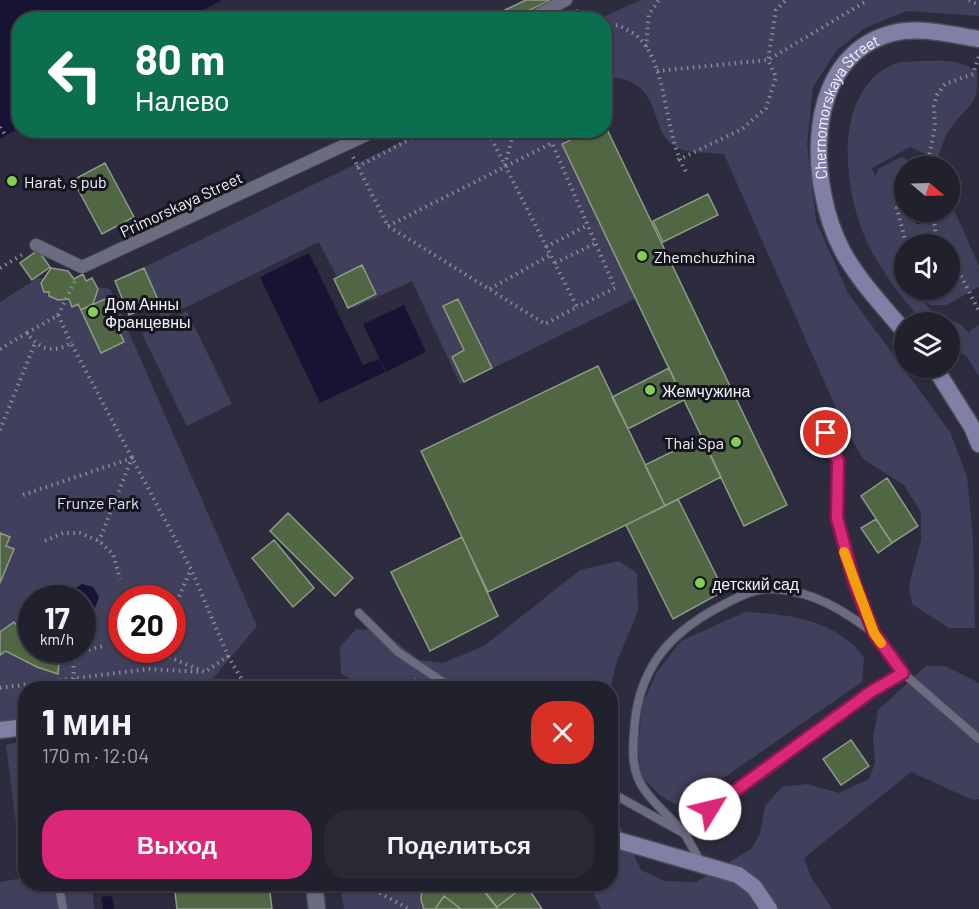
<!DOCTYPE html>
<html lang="ru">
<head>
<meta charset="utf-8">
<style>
	body { margin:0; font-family:Barlow,sans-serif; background:#292936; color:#f1f3f6; height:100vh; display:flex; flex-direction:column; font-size:22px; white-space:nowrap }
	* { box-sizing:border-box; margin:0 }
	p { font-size:20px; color:#a2a3aa }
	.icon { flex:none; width:33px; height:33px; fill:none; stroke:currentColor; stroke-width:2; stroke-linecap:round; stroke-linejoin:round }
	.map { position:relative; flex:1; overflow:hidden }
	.side { position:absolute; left:18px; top:681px; width:600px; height:210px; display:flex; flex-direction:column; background:#21212e; border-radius:24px; box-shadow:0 2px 4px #0004,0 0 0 2px #3e3e4a }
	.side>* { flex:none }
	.top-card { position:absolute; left:12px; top:12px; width:600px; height:126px; border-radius:24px; box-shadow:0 2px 4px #0004,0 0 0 2px #3e3e4a; background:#0b6e4f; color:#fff; overflow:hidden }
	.needle { width:39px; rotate:109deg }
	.controls { position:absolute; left:894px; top:156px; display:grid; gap:12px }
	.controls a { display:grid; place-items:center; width:66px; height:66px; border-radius:50%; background:#21212e; box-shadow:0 2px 4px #0004,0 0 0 2px #3e3e4a; font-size:30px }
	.speed { position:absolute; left:18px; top:585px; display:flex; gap:12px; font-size:30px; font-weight:700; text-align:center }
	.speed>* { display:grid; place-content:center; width:78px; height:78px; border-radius:50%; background:#21212e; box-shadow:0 2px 4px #0004,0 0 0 2px #3e3e4a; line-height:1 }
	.speed small { font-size:15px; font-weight:400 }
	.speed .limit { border:9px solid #d22; background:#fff; color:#111 }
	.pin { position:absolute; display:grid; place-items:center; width:51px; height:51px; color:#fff; margin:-26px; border:3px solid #fff; border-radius:50%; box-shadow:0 2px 6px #0007 }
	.me { position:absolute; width:66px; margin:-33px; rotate:54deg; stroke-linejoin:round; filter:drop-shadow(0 0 4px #0008) }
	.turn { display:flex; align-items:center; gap:21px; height:126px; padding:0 24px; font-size:27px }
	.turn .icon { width:78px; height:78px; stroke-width:2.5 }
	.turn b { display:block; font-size:42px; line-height:51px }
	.round { display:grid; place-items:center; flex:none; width:63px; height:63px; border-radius:24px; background:#292936 }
	.head { display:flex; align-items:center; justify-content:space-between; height:102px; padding:0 24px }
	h1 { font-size:36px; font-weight:800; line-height:45px }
	.action { display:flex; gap:12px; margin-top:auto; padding:12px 24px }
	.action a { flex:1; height:69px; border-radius:24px; background:#db2777; color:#fff; font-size:24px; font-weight:800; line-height:69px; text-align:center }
	.action a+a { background:#292936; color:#f1f3f6 }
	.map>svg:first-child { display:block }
</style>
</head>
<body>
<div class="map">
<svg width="979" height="909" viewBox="0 0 979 909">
	<rect width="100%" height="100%" fill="#2c2c3e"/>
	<path fill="#41405c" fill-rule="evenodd" d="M641,0H979V16L907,11L865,28L837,50L813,87L807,144L816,221L848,293L950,432L967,477L973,538L975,628H949L912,604L909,585L921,540V512L904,485L863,459L843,424L724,154C711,152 690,154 678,148C645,133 668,78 605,77L604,20L599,19Z
		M919,61C940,61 960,58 977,72C979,105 970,103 953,125C945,135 941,148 937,159L910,147L872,168L875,177L878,169L901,157L924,166H904V212H950V201L979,266V287L946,305H930L922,298L933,314L960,324L970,334L969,331L979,325V376L967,357L950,344V322H923C900,295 878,268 864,235C843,185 832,87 897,63C903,61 912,62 919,61ZM904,244H950V290H904Z
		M423,131H559L635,299L460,384L412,281L353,308L319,242L162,319L141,269Z
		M38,278L110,289L257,626L205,688H26L25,721L0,725V302ZM32,598H82V650H32ZM122,598H172V650H122Z
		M187,311L232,404L187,426L142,334Z
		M619,561L637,573L638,611L617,661L610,689L367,688L341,674L340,647L356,629L384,632L419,660L443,663L484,646L580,570Z
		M745,612C789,614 836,620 864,657L862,682L696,797L675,804L661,796L641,776L638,748L642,705L657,672L681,641Z
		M926,666H945L979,683V799L973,800L911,772L804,858L811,877L832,909H601L589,884H610L611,807L641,870L665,881L696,882L751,849L760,834L765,806L782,787L807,784L839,793L869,779L875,763L873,739L878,710Z
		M25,741L26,884H92L94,909H0V882L23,878L6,745Z
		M340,884H422L421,900L424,909H344Z"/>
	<path fill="#171333" d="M0,0H223L185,19L20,20L19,128L0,139Z
		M909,212H925L924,223L917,224Z
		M309,253L363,365L379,359L385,372L320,403L260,277Z
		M404,305L426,352L386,372L363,324Z
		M82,584L93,587L99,597L95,608L83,614L82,598H69L72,590Z
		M112,896L114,909H103L101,897Z"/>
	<path fill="#516744" stroke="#8e9b87" stroke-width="1.5" d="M526,0H551L509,20H484Z
		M604,123L787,505L744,526L562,144L590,130H604Z
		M105,163L134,217L102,234L73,180Z
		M708,194L718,215L663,242L653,221Z
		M38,250L50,267L32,280L20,263Z
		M362,265L376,294L348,308L334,279Z
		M51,268L68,271L74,279L83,274L86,281L92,278L98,289L93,304L81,310L78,304L72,307L69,299L58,300L49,296V292H44L41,283Z
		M144,268L159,302L129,315L115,281Z
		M105,299L124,342L101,353L81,310Z
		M458,299L492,368L464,382L452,357L464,350L443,306Z
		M598,366L665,506L488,592L421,451Z
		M669,368L684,400L628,429L612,397Z
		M702,437L721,477L665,506L645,465Z
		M887,478L918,526L892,543L861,496Z
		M678,499L724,591L673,619L626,525Z
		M288,513L353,578L335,596L270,531Z
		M876,519L892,543L878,553L861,528Z
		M0,533L10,537L6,546L14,549L0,583Z
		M462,537L498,616L430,651L391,572Z
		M274,540L314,588L293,607L252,558Z
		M14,622L32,641V650H49L60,653L58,674L37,667L6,651L0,655V632Z
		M851,740L869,766L841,785L823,759Z
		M174,884H269L272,909H177Z
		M422,884H478L498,909H461L444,896L435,909H424L421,900Z
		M488,884H524L526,885L497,907L482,888Z
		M526,885L542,909H498L497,907Z
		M444,896L461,909H435Z"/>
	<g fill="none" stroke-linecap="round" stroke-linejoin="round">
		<defs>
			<path id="service" d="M826,433L838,461L836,493L841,540L853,582L874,633L903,673L979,739
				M359,613L398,652L452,688
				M874,633C844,611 815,592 776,589C756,587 738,597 721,606C667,634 637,671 634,733C633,748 632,764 638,778C644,795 672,819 685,834L710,809L872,691L903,673
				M610,792L685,834L701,863
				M60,892L63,909"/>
			<path id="pedestrian" d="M528,20L566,0
				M36,245L82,267L377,130"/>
			<path id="minor" d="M314,884L317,909"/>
			<g id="secondary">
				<path id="s1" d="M904,331C883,306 859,281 843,252C807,185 802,56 893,33C920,26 952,35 979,39"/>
				<path d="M935,368L972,427L979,444"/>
				<path d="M0,730L26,727"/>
				<path d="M610,838L738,875L754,887L769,909"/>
			</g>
		</defs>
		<use href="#service" stroke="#4a4a59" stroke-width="10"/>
		<use href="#pedestrian" stroke="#4a4a59" stroke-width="14"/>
		<use href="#minor" stroke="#4a4a59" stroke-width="19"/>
		<use href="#secondary" stroke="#4a4a59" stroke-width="19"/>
		<path stroke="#888896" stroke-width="4" stroke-dasharray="1.5 4.5" stroke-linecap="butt" d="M969,0L979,5
			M576,10L582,20
			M604,27L618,25C625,29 633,32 638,37C669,65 663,137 687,173
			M646,47L649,14L659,0
			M657,71L768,60L868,0
			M0,127L6,136
			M353,157L388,226L545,324L577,307L487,130
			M678,160L742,129L766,108L776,77L768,60L776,10L786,0
			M505,165L514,130
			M927,166L935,127L934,106L937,95L945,84L973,74L979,56
			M357,167L428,130
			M904,197L897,208L906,244
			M933,212L937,244
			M388,226L552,143L615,288L577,307
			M546,247L588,225
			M950,262L957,268L979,311
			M555,263L596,243
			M0,268L25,253
			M950,277L962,278
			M490,289L550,255
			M58,315L76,279
			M27,333L58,315L71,343
			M0,349L27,333C39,349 53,354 71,343L191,569L228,656L205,672L152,650
			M0,430L35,343
			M23,495L132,458L99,541
			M45,541L63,533H80L99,541L113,554L120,579
			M125,593L137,598
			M172,613L191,569
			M109,631L122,637
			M73,654L74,680
			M228,656L247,688
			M60,658L103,646
			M414,679L417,688
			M0,688L148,669L202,672
			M364,884L409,909"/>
		<use href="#service" stroke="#6c6c81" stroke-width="8"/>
		<use href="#pedestrian" stroke="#6c6c81" stroke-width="12"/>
		<use href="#minor" stroke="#6c6c81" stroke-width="16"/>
		<use href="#secondary" stroke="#8080a6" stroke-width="16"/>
	</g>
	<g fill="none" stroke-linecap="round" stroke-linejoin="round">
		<defs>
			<path id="route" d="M710,809L872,691L903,673L874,633L854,582L837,518L838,461L826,433"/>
		</defs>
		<use href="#route" stroke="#8e194d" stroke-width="15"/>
		<use href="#route" stroke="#db2777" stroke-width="10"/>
		<path stroke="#f59e0b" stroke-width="10" d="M844,552L874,633L881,643"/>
	</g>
	<g fill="#83d04e" stroke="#15151e" stroke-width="2">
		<circle cx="12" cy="181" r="6"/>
		<circle cx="642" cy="256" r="6"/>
		<circle cx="93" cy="312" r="6"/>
		<circle cx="650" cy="390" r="6"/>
		<circle cx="736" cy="442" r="6"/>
		<circle cx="700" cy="583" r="6"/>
	</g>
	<g text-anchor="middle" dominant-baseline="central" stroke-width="6" stroke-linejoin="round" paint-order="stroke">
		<g font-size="16" fill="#f3f3fd" stroke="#15151e">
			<text stroke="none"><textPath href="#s1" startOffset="258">Chernomorskaya Street</textPath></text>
			<text transform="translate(181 204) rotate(-25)">Primorskaya Street</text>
		</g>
		<g font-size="16" fill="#f3f3fd" stroke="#15151e" text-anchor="start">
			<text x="24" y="181">Harat, s pub</text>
			<text x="654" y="256">Zhemchuzhina</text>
			<text x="105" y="303">Дом Анны<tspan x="105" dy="18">Францевны</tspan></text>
			<text x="662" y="390">Жемчужина</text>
			<text x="724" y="442" text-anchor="end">Thai Spa</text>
			<text x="712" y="583">детский сад</text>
		</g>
		<g font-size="16" fill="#e1e1fc" stroke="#15151e">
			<text x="98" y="502">Frunze Park</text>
		</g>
	</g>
</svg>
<div class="controls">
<a><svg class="needle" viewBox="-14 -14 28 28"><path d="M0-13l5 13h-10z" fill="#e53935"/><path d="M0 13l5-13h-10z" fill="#a2a3aa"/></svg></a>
<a><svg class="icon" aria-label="sound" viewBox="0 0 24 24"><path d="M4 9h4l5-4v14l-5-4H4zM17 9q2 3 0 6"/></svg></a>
<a><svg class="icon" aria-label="layers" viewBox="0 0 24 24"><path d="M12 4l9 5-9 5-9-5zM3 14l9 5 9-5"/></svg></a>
</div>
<div class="speed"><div>17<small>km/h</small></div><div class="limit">20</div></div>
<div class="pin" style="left:826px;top:433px;background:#d93025"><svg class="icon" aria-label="arrive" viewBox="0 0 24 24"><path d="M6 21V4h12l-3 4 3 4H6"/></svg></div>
<svg class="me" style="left:710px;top:809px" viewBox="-20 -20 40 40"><circle r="19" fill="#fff"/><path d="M0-13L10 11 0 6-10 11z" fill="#db2777"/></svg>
<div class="top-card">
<div class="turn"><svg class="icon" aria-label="left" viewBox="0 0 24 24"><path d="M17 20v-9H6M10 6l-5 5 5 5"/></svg><div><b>80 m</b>Налево</div></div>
</div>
<section class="side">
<div class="head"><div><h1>1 мин</h1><p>170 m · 12:04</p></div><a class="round" style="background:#d93025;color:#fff"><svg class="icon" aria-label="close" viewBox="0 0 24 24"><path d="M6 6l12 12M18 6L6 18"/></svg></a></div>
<div class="action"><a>Выход</a><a>Поделиться</a></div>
</section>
</div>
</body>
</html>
